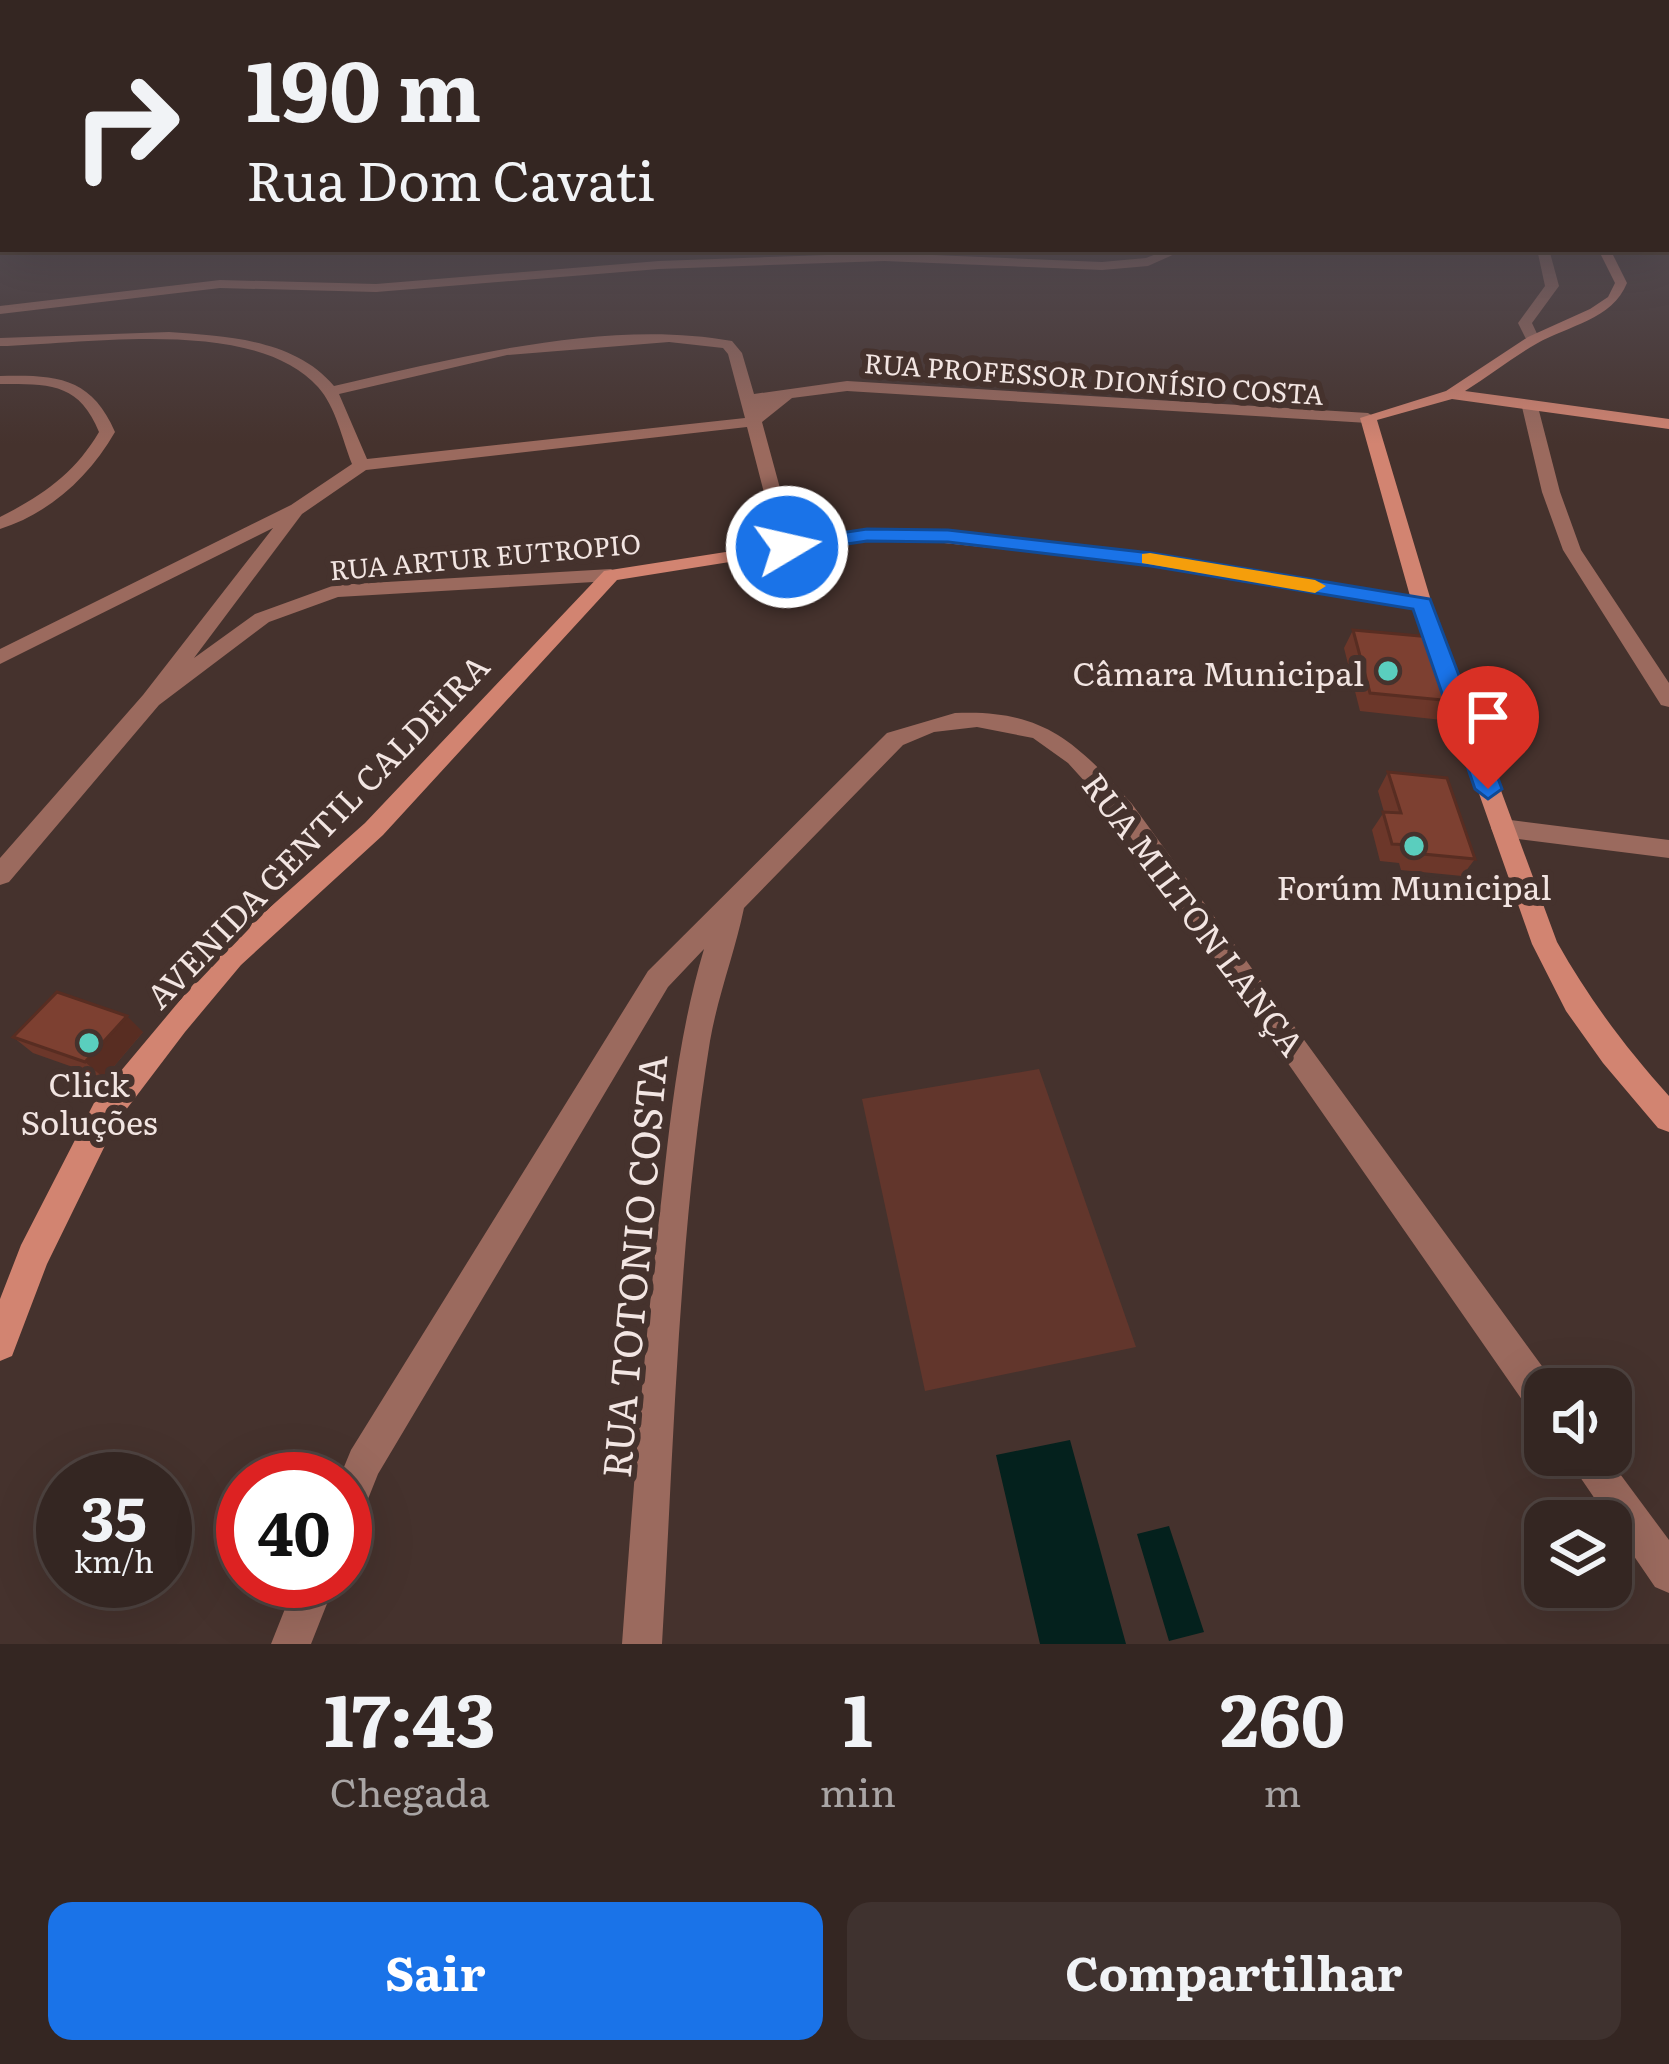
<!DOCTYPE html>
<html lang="pt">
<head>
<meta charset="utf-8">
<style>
	body { margin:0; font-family:Literata,serif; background:#3f322f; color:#f1f3f6; height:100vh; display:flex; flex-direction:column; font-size:45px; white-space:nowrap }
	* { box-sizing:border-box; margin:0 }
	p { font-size:39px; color:#a9a5a5 }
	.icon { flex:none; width:66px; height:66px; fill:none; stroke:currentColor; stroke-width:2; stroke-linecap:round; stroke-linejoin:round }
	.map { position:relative; height:1644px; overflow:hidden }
	.sheet { display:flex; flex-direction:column; background:#342622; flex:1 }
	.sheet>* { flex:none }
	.hud { position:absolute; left:0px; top:0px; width:1671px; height:252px; box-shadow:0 12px 48px #0002,0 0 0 3px #4e4340; background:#342622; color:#f1f3f6; overflow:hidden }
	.tools { position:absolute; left:1524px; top:1368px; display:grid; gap:24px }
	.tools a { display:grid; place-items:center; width:108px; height:108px; border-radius:24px; background:#342622; box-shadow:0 12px 48px #0002,0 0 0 3px #4e4340; font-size:60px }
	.speed { position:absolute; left:36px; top:1452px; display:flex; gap:24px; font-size:60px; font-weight:700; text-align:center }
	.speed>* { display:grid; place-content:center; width:156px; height:156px; border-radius:50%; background:#342622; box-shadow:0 12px 48px #0002,0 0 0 3px #4e4340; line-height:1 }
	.speed small { font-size:30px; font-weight:400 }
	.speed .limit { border:18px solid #d22; background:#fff; color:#111 }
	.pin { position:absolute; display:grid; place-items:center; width:102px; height:102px; color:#fff; margin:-123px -51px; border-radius:50% 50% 50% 0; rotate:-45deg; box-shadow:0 0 12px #0007 }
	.pin .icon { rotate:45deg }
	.me { position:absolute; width:132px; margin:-66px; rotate:81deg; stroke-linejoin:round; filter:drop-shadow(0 0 9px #0008) }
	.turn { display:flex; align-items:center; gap:42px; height:252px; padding:0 48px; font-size:54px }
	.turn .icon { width:156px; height:156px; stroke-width:2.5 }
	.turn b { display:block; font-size:84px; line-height:102px }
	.eta { display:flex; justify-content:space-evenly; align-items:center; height:204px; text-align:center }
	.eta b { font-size:72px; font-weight:700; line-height:84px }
	.cta { display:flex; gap:24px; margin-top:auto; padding:24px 48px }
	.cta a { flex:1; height:138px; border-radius:24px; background:#1a73e8; color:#fff; font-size:48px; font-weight:700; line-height:138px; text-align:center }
	.cta a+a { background:#3f322f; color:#f1f3f6 }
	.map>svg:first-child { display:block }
</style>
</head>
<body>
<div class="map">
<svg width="1669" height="1644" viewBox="0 0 1669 1644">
	<rect width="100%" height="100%" fill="#45322d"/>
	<path fill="#62362c" d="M1039,1069L1136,1347L925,1391L862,1099Z"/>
	<path fill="#04211d" d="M1070,1440L1126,1644H1040L996,1455Z
		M1169,1526L1204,1632L1169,1641L1137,1534Z"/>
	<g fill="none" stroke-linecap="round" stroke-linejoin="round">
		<path fill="#04211d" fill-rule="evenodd" d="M1668,214H1669V225H1668Z"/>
		<path fill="#9b6a5e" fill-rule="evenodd" d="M1169,249H1186L1148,266L1102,270L884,261L659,269L376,292L220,288L0,314V306L220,280L376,284L659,261L884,253L1102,262L1146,258Z
			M1537,249H1549L1559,286L1532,323L1540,340L1533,344L1528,343L1518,323L1545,286Z
			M169,332C225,336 295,339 334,386C456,358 607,318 732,341L742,353L754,394L847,381L1368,413L1376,418L1368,423L847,391L792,398L762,422L796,547L787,553L778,547L747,427L366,470L302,514L194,658L255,614L335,585L611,569L620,575L611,581L338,597L269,622L159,705L9,882L0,885V858L143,695L273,528L0,664V649L291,505L352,464C342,439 336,407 318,387C255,316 86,344 0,346V338ZM669,342L723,348L728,354L745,418L367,459L339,394L507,355Z
			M0,376C55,375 91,376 115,432C89,477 50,513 0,529V517C42,496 75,473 99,432C79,382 48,384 0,384Z
			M1530,402L1538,407L1560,492L1581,550L1669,683V707L1661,705L1563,550L1542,492L1522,407Z
			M955,713C1044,709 1076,742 1132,804L1558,1388L1545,1389V1419L1532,1414L1116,816L1068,763L1033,738L977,727L934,732L903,745L744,908C735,952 718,995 710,1041C678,1239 674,1444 662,1644H622C633,1494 644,1344 662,1194C671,1111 680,1029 704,949L668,987L378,1474L358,1524L345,1530V1479H339L351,1450L648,971L887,733Z
			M1503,819L1669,840V858L1503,837L1494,834L1491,828L1494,822Z
			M1565,1455H1606L1669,1540V1593L1655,1587Z
			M296,1581H336L311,1644H271Z"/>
		<path fill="#d28471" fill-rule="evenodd" d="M1598,249H1610L1627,283C1612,320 1569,325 1536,344C1512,358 1489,376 1465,391L1669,419V429L1452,399L1377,420L1432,604L1557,942C1589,999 1625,1047 1669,1096V1132L1658,1128L1603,1063L1566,1011L1532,944L1414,609L1152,565L906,539L867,540L617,580L383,835L241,965L185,1032L116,1123L47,1264L12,1356L0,1361V1299L21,1245L94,1103L223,949L365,823L604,571L867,530L906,529L1152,553L1410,596L1360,418L1446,391L1528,337L1590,309L1608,297L1615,283Z"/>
	</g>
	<path fill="#6c372a" d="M1353,630L1453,701L1442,720L1360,711L1344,648Z
		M1388,772L1475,859L1462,876L1401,870L1399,863L1380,861L1372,830L1384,812L1378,791Z
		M143,1032L104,1078L33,1053L13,1037Z"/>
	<path fill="#582d22" d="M127,1016L143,1032L104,1078L85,1062Z"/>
	<path fill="#7d4031" stroke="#582d22" stroke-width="3" d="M1353,630L1431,637L1453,701L1370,693Z
		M1388,772L1447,778L1475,859L1413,853L1411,845L1392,844L1383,812L1401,813Z
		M57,992L127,1016L85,1062L13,1037Z"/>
	<linearGradient id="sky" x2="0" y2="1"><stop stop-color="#261c19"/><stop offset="0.48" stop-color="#564f57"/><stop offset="1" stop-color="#564f57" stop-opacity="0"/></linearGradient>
	<rect width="1669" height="444" fill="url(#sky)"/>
	<path fill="#1a73e8" stroke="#114b97" stroke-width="3" d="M867,529L948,530L1151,553L1430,599L1502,789L1488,799L1475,789L1413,609L1151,566L948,542L867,541L787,553L776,547L787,541Z"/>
	<path fill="#f59e0b" d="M1150,553L1315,580L1326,586L1315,593L1142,563V554Z"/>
	<g fill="#5acebe" stroke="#45322d" stroke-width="4.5">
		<circle cx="1388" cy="671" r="12"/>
		<circle cx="1414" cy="846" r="12"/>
		<circle cx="89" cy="1043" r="12"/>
	</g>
	<g text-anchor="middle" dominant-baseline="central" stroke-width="12" stroke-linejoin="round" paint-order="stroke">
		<g font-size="27" fill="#f2e5e2" stroke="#45322d">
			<text transform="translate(1094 377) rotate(4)">RUA PROFESSOR DIONÍSIO COSTA</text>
			<text transform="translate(485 555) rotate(-5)">RUA ARTUR EUTROPIO</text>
		</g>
		<g font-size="33" fill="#f2e5e2" stroke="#45322d">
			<text x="1364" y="671" text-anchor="end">Câmara Municipal</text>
			<text x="1414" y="885">Forúm Municipal</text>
			<text x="89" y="1082">Click<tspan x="89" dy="38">Soluções</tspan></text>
		</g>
		<g font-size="33" fill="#f2e5e2" stroke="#45322d">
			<text transform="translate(316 830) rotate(-46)">AVENIDA GENTIL CALDEIRA</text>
			<text transform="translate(1195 913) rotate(53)">RUA MILTON LANÇA</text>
		</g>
		<g font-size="39" fill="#f2e5e2" stroke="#45322d">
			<text transform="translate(632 1266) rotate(-85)">RUA TOTONIO COSTA</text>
		</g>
	</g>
</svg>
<div class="tools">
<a><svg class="icon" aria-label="sound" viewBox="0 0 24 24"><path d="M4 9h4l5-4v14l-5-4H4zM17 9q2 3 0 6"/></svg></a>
<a><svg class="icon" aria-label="layers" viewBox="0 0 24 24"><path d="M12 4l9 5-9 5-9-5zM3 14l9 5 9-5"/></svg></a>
</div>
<div class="speed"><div>35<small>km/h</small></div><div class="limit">40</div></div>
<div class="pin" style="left:1488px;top:789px;background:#d93025"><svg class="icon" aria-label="arrive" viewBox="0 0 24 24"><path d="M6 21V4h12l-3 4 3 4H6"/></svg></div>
<svg class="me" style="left:787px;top:547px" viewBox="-20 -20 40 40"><circle r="17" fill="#1a73e8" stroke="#fff" stroke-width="3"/><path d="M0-11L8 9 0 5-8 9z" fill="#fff"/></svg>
<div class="hud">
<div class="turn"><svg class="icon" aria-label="right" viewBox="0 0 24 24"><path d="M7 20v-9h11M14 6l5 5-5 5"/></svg><div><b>190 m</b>Rua Dom Cavati</div></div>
</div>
</div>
<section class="sheet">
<div class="eta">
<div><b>17:43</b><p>Chegada</p></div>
<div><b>1</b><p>min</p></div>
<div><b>260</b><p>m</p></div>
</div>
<div class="cta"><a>Sair</a><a>Compartilhar</a></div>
</section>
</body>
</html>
